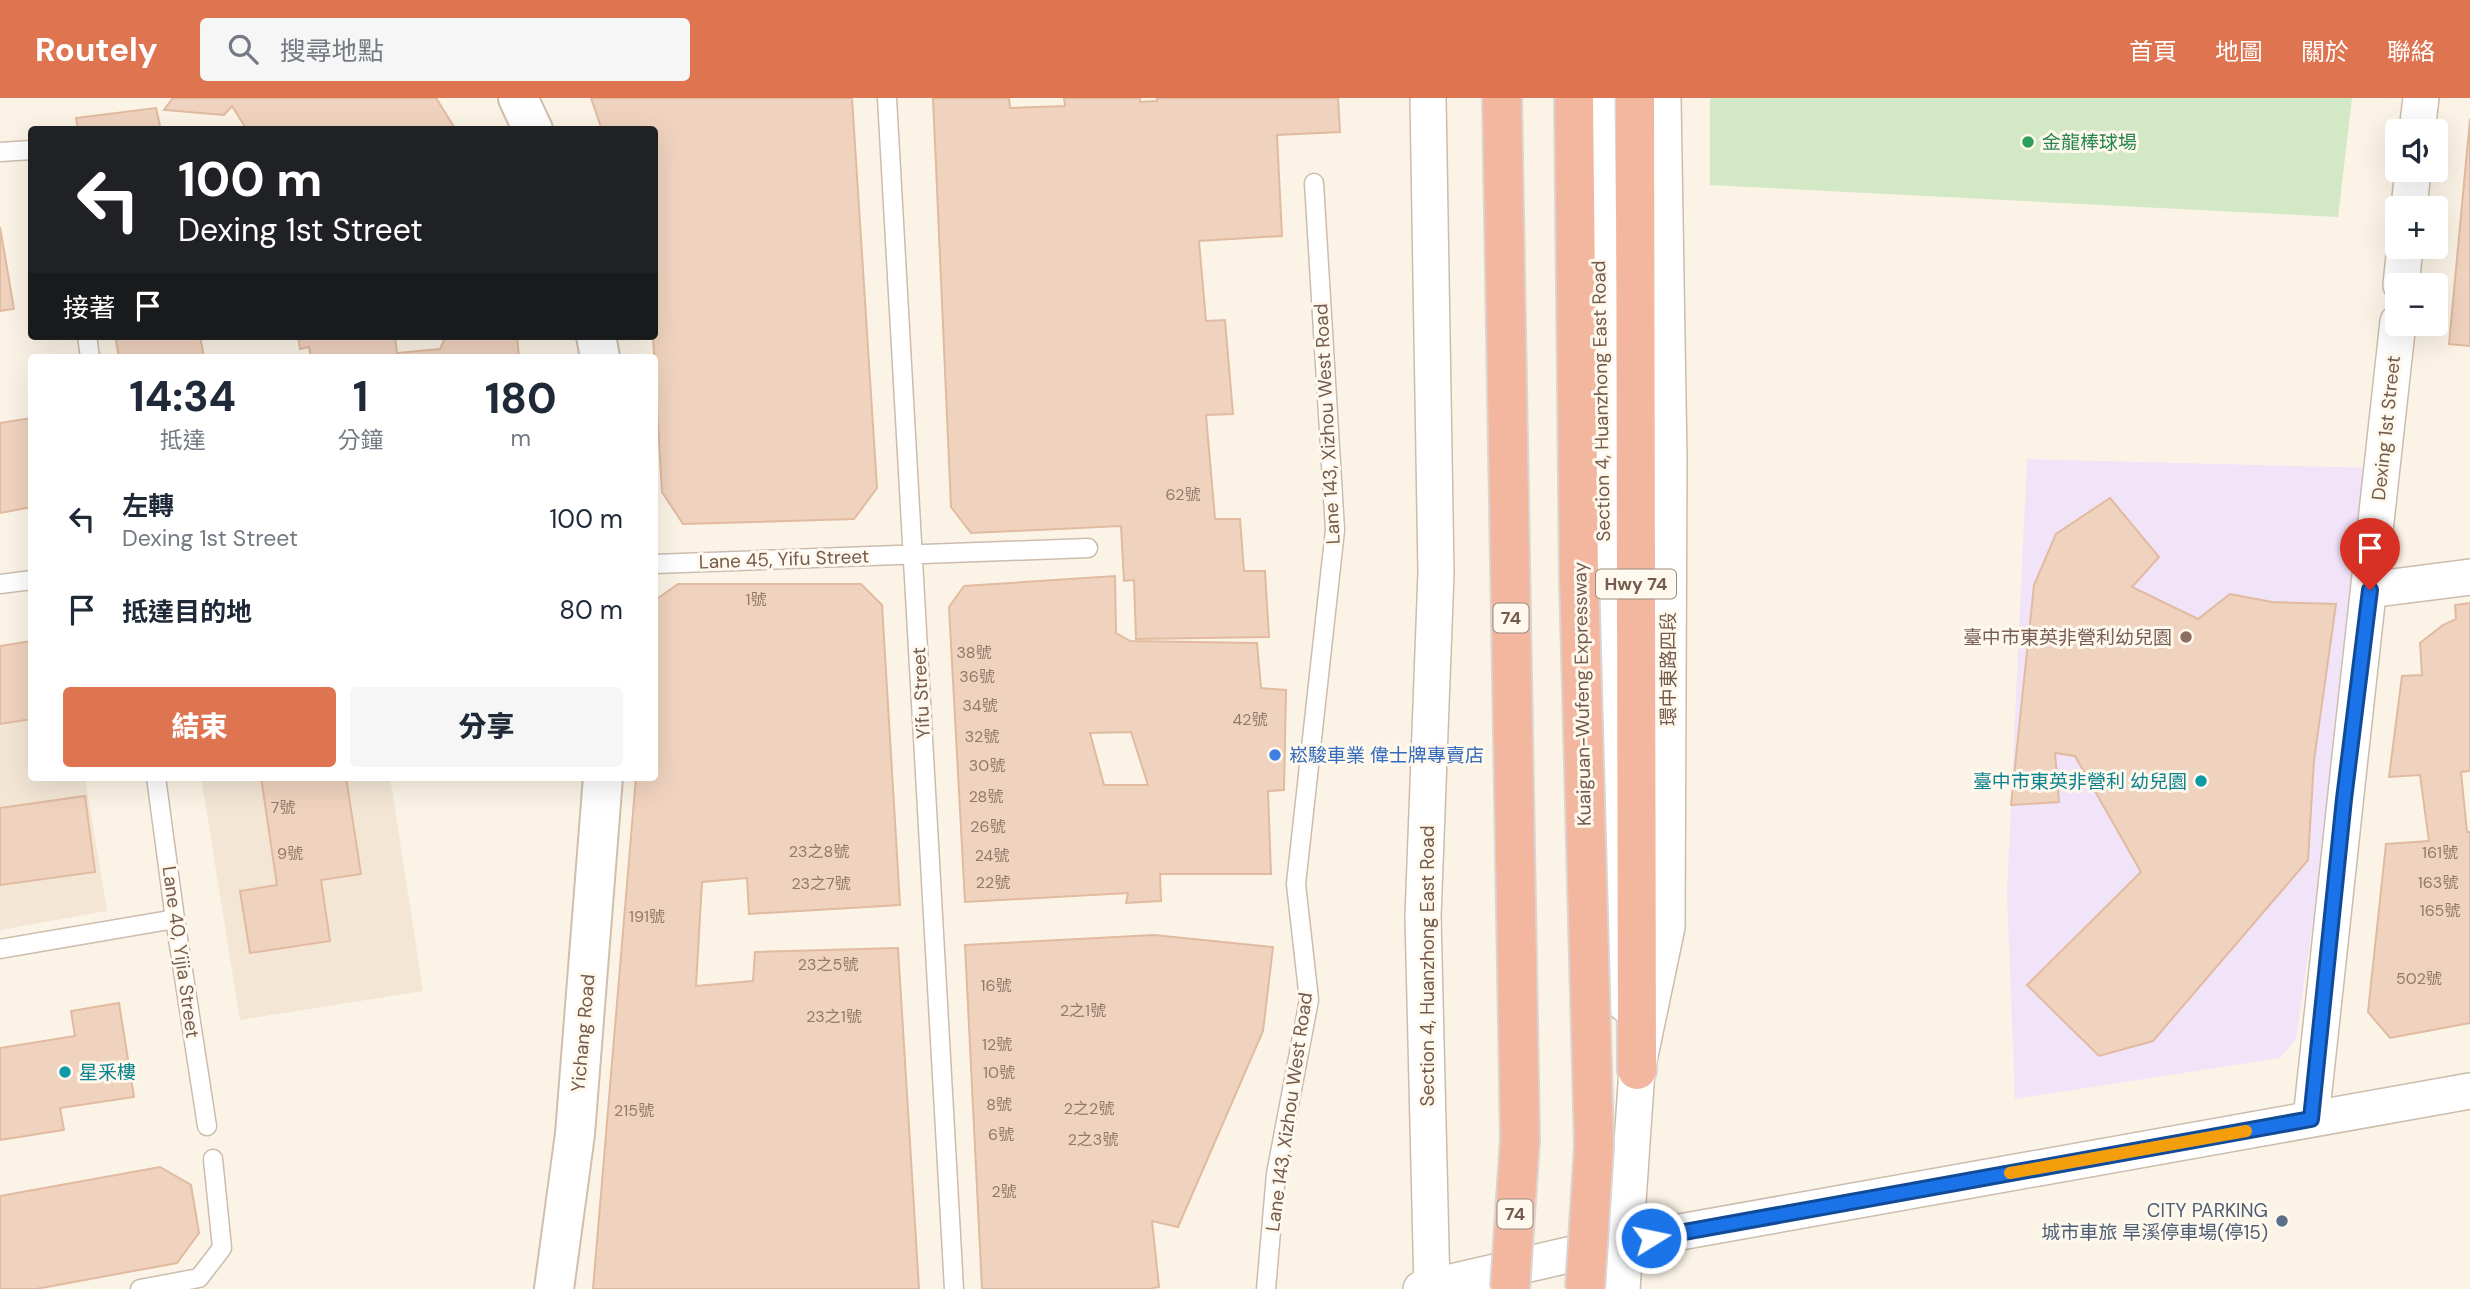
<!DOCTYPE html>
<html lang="zh-TW">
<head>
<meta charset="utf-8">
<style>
	body { margin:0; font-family:"DM Sans","Noto Sans TC",sans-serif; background:#f6f6f7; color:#1f2937; height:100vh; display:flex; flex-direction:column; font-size:26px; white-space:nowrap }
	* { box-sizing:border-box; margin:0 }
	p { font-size:23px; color:#747a83 }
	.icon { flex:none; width:38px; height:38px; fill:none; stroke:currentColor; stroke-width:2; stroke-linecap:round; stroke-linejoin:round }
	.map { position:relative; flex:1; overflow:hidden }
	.drawer { position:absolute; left:28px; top:256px; width:630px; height:427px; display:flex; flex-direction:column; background:#fff; border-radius:7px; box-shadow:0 7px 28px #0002 }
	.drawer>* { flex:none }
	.top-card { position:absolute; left:28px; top:28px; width:630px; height:214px; border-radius:7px; box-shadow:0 7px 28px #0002; background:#202124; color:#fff; overflow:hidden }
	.controls { position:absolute; left:2385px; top:21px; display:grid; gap:14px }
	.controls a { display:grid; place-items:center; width:63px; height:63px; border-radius:7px; background:#fff; box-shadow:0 7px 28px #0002; font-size:35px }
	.pin { position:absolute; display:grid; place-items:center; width:60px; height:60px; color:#fff; margin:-72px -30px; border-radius:50% 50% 50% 0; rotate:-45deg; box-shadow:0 0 7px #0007 }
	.pin .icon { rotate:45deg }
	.me { position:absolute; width:77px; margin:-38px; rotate:80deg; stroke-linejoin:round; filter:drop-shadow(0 0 5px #0008) }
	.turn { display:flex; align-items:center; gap:24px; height:147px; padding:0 35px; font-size:32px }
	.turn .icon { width:91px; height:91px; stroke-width:2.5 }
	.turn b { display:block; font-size:49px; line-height:60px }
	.then { display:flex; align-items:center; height:66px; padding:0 35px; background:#0003; gap:14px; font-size:26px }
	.eta { display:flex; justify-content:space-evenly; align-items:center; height:119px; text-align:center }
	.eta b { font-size:42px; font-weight:800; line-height:49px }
	.button { display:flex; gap:14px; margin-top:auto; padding:14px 35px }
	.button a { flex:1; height:80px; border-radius:7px; background:#df7451; color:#fff; font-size:28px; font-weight:800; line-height:80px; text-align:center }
	.button a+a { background:#f6f6f7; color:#1f2937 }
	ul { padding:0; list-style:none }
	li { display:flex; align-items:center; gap:21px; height:91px; padding:0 35px }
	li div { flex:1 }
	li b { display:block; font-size:26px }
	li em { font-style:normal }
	header { display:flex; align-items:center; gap:42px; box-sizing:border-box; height:98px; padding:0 35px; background:#df7451; color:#fff }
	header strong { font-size:33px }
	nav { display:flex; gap:38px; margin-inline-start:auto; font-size:24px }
	.search { width:490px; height:63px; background:#f6f6f7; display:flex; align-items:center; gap:18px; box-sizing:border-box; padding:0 24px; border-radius:7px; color:#747a83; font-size:26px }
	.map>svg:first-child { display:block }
</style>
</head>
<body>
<header>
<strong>Routely</strong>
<div class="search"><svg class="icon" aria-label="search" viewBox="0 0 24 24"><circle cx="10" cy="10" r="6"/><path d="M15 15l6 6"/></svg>搜尋地點</div>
<nav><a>首頁</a><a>地圖</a><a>關於</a><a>聯絡</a></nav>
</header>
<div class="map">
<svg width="2470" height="1191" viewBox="0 0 2470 1191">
	<rect width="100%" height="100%" fill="#fbf4e6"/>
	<path fill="#f3e6d5" d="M31,556L32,679H85L107,813L0,832V559Z
		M201,679H390L423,893L240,922Z"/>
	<path fill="#f1e3f8" d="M2027,361L2378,370L2296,941L2280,960L2015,1001L2007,794Z"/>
	<path fill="#d3e8c5" d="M1710,0H2352L2338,119L1710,87Z"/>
	<path fill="#f0d3bf" stroke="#e1baa0" stroke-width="2" fill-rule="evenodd" d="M173,0H436L456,32H247L232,8L224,17L164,12Z
		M591,0H852L877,390L854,421L683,426L662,394L653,238L654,32H602Z
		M933,0H1009L1010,10L1065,8L1064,0H1140V4L1157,3V0H1338L1340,34L1277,37L1282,138L1199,143L1206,223L1225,222L1233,316L1206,317L1215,421H1240L1244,473H1265L1269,539L1136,541L1134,482L1124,483L1121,428L971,435L951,409Z
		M156,10L161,32H78L76,20Z
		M2470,21V248L2449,246Z
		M0,129L14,211L0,213Z
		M115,238H200L204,259H119Z
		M298,238H395L397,255L440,251L446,238H517L519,259H311L309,249L300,251Z
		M32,320V409L0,415V325Z
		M2110,400L2159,459L2132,489L2198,521L2230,496L2272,504L2336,506L2314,662L2308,762L2153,943L2099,958L2027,887L2141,774L2075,658L2055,655L2059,704L2011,707L2034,487L2056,436Z
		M1115,478L1116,535L1130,543L1257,545L1261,590L1286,592L1284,692L1268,693L1271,776H1160L1161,803L1126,805L1128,795L965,804L949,509L964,488ZM1131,634L1148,687H1104L1090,635Z
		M678,486H861L882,507L900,807L749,816L747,780L702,784L696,888L753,883L755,854L898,850L919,1191H593L636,679H654V503Z
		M2470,505V673L2461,674L2467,734H2470V925L2390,940L2368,914L2386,746L2429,743L2420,677L2389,679L2402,578L2422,577L2420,545L2443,527L2456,521L2455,507Z
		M32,543V621L0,626V548Z
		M261,679H346L361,776L321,782L330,843L250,855L240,793L277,787Z
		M85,698L95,774L0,787V710Z
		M1154,837L1273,849L1263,933L1178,1129L1152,1123L1159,1189L1149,1191H982L965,847Z
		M119,905L134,999L60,1010L64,1032L0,1042V950L75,938L71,913Z
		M160,1069L191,1087L199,1135L177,1165L36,1191H0V1098Z"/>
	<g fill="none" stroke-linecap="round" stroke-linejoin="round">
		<defs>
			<path id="lane" d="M887,0L954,1191
				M0,54L32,52
				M87,238L90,259
				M654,466L1088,450
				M0,486L32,482
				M156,679L175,821L207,1028
				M0,851L175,821
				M140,1191L199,1180L222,1150L213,1061
				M1266,1191L1276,1076L1309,902L1296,786L1335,432L1314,85"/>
			<path id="street" d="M1428,0L1436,475L1423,819L1432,1191
				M1597,0L1607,803L1625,906
				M2417,33L2421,0
				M2409,110L2413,72
				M2401,187L2405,149
				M2369,492L2470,479
				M2311,1021C2338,755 2370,490 2398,224
				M1421,1191L1624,1144L2470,993
				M1622,1191L1637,972L1667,829L1669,360L1663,0"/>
			<path id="secondary" d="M518,0L533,32
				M596,238L600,259
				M554,1191L575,1036L603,679"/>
			<path id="highway" d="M1502,0L1520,1041
				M1574,0L1579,477
				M1635,0L1637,972"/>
		</defs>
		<use href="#lane" stroke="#cdbcad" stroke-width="21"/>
		<use href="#street" stroke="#cdbcad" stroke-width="38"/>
		<use href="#secondary" stroke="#d1bead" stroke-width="42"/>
		<use href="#highway" stroke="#dbd4d0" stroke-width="42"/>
		<use href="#lane" stroke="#fff" stroke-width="18"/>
		<use href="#street" stroke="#fff" stroke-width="35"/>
		<use href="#secondary" stroke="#fff" stroke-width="38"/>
		<use href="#highway" stroke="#f3b7a0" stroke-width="38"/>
		<defs>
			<path id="highway-bridge" d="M1579,477L1594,1048L1585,1191
				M1510,1191L1520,1041"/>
		</defs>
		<use href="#highway-bridge" stroke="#dbd4d0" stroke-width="42" stroke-linecap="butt"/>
		<use href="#highway-bridge" stroke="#f3b7a0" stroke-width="38"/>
	</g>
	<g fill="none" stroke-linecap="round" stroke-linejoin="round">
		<defs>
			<path id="route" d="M1651,1140L2311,1021L2344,701L2370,492"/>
		</defs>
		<use href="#route" stroke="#114b97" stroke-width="18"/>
		<use href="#route" stroke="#1a73e8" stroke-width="12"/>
		<path stroke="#f59e0b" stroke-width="12" d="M2010,1075L2246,1033"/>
	</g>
	<circle fill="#2e9e5b" stroke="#fef8ed" stroke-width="2.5" cx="2028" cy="44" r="7"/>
	<circle fill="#8d6e63" stroke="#fef8ed" stroke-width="2.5" cx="2186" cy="539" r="7"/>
	<circle fill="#3f7fe0" stroke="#fef8ed" stroke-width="2.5" cx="1275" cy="657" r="7"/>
	<g fill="#0f9aa8" stroke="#fef8ed" stroke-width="2.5">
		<circle cx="2201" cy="683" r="7"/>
		<circle cx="65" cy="974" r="7"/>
	</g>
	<circle fill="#5c6f8a" stroke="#fef8ed" stroke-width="2.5" cx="2282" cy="1123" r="7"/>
	<g text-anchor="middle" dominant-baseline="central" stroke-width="6" stroke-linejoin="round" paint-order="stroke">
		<g font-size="16" fill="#937969">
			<text x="1183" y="396">62號</text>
			<text x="756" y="501">1號</text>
			<text x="974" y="554">38號</text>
			<text x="977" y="578">36號</text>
			<text x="980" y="607">34號</text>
			<text x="1250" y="621">42號</text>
			<text x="982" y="638">32號</text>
			<text x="987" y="667">30號</text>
			<text x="986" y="698">28號</text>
			<text x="283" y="709">7號</text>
			<text x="988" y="728">26號</text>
			<text x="819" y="753">23之8號</text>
			<text x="2440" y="754">161號</text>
			<text x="290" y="755">9號</text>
			<text x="992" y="757">24號</text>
			<text x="993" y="784">22號</text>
			<text x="2438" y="784">163號</text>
			<text x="821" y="785">23之7號</text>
			<text x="2440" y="812">165號</text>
			<text x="647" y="818">191號</text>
			<text x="828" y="866">23之5號</text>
			<text x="2419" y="880">502號</text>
			<text x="996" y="887">16號</text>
			<text x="1083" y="912">2之1號</text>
			<text x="834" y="918">23之1號</text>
			<text x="997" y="946">12號</text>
			<text x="999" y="974">10號</text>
			<text x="999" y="1006">8號</text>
			<text x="1089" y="1010">2之2號</text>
			<text x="634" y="1012">215號</text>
			<text x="1001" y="1036">6號</text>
			<text x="1093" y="1041">2之3號</text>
			<text x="1004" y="1093">2號</text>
		</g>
		<g fill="#fef8ed" stroke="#9d8a7c" stroke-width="2">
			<rect x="1596" y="471.5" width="80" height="29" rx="5"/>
			<rect x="1493.5" y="505.5" width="35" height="29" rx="5"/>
			<rect x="1497.5" y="1101.5" width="35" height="29" rx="5"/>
		</g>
		<g font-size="18" font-weight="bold" fill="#745b4c">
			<text x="1636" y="486">Hwy 74</text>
			<text x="1511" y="520">74</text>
			<text x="1515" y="1116">74</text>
		</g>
		<g font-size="19" fill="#27864d" stroke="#fef8ed" text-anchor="start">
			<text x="2042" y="44">金龍棒球場</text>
		</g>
		<g font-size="19" fill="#745b4c" stroke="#fef8ed">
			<text transform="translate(1601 303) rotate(-91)">Section 4, Huanzhong East Road</text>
			<text transform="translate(1327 326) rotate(-93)">Lane 143, Xizhou West Road</text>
			<text transform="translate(2386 330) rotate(-84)">Dexing 1st Street</text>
			<text transform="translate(784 461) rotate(-2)">Lane 45, Yifu Street</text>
			<text transform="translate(1668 571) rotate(-90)">環中東路四段</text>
			<text transform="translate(921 595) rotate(-93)">Yifu Street</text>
			<text transform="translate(1582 596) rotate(-91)">Kuaiguan-Wufeng Expressway</text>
			<text transform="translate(181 854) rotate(82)">Lane 40, Yijia Street</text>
			<text transform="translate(1427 868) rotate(-90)">Section 4, Huanzhong East Road</text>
			<text transform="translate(583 935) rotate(-85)">Yichang Road</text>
			<text transform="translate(1289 1014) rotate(-82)">Lane 143, Xizhou West Road</text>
		</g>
		<g font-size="19" fill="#785e54" stroke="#fef8ed" text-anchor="end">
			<text x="2172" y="539">臺中市東英非營利幼兒園</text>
		</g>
		<g font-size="19" fill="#366cbe" stroke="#fef8ed" text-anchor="start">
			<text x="1289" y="657">崧駿車業 偉士牌專賣店</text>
		</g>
		<g font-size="19" fill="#0d838f" stroke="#fef8ed" text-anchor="end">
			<text x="2187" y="683">臺中市東英非營利 幼兒園</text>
			<text x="79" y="974" text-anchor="start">星釆樓</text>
		</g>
		<g font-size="19" fill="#4e5e75" stroke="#fef8ed" text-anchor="end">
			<text x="2268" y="1112">CITY PARKING<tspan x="2268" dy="22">城市車旅 旱溪停車場(停15)</tspan></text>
		</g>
	</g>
</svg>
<div class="controls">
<a><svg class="icon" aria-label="sound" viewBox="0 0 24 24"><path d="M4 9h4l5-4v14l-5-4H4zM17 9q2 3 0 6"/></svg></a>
<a>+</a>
<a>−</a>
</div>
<div class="pin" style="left:2370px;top:492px;background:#d93025"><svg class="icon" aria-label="arrive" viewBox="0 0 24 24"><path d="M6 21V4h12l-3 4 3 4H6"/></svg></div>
<svg class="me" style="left:1651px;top:1140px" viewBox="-20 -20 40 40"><circle r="17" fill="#1a73e8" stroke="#fff" stroke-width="3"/><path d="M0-11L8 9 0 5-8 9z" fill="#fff"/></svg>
<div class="top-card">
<div class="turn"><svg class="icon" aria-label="left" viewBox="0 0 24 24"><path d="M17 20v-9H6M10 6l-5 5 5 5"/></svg><div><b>100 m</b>Dexing 1st Street</div></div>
<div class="then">接著<svg class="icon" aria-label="arrive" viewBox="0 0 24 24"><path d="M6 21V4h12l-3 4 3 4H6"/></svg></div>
</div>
<section class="drawer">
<div class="eta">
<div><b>14:34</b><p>抵達</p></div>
<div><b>1</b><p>分鐘</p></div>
<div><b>180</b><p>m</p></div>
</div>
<ul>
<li><svg class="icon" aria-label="left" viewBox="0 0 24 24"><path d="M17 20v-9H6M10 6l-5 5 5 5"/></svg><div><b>左轉</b><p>Dexing 1st Street</p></div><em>100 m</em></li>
<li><svg class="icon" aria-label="arrive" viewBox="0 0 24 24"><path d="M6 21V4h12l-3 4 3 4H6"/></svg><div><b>抵達目的地</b></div><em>80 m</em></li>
</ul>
<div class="button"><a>結束</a><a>分享</a></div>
</section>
</div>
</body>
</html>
